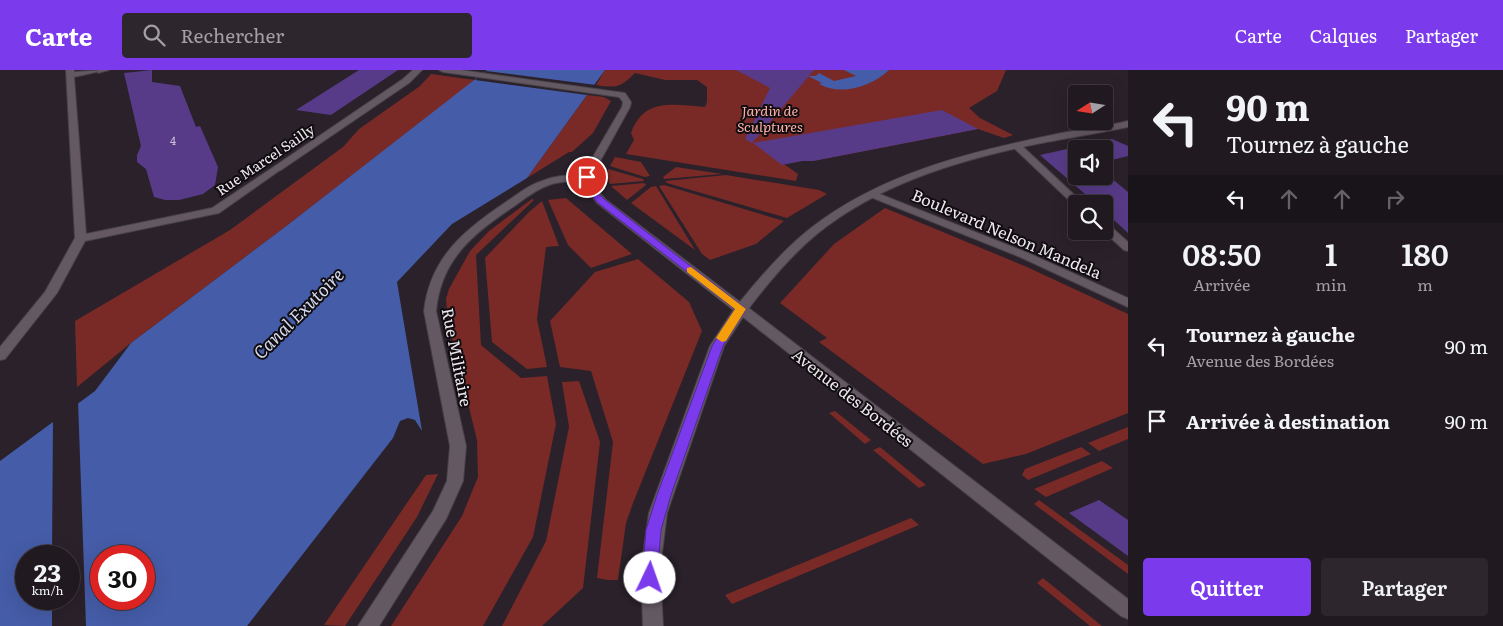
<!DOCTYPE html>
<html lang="fr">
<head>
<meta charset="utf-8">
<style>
	body { margin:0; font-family:Literata,serif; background:#2d262d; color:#f1f3f6; height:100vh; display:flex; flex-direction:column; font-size:19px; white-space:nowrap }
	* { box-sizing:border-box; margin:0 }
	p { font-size:16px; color:#a2a0a5 }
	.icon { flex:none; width:28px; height:28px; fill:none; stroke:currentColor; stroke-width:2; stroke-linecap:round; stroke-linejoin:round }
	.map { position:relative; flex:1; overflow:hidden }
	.details { display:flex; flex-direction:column; background:#201920; width:375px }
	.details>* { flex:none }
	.banner { background:#201920; color:#f1f3f6; overflow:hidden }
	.needle { width:32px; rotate:258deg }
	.buttons { position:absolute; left:1068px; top:15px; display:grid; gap:10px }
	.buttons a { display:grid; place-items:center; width:45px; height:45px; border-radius:5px; background:#201920; box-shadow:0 5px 20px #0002,0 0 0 1px #3d383e; font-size:25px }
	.speed { position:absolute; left:15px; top:475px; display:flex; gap:10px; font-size:25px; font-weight:700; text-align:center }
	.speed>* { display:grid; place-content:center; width:65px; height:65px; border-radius:50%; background:#201920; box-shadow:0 5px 20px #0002,0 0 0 1px #3d383e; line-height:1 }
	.speed small { font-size:12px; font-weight:400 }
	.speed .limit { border:8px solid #d22; background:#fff; color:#111 }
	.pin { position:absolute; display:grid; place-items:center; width:42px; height:42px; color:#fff; margin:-21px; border:2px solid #fff; border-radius:50%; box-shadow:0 1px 5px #0007 }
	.me { position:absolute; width:55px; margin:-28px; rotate:3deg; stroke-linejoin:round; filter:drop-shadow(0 0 4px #0008) }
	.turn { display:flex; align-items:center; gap:18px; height:105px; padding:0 15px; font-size:22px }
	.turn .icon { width:65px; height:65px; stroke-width:2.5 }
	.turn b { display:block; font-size:35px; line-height:42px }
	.lanes { display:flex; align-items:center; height:48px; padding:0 15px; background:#0003; justify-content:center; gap:25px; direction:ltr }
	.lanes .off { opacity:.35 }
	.eta { display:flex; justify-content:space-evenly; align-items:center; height:85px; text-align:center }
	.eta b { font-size:30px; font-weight:600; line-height:35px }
	.cta { display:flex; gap:10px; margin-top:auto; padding:10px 15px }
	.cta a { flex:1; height:58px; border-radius:5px; background:#7c3aed; color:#fff; font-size:20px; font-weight:600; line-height:58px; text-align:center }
	.cta a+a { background:#2d262d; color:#f1f3f6 }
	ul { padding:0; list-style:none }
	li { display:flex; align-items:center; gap:15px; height:75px; padding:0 15px }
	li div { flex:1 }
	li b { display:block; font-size:19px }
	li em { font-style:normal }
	header { display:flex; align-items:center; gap:30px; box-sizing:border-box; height:70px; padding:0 25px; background:#7c3aed; color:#fff }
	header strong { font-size:24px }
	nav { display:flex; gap:28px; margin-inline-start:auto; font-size:18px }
	.search { width:350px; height:45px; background:#2d262d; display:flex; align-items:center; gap:12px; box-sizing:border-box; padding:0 18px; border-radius:5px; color:#a2a0a5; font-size:19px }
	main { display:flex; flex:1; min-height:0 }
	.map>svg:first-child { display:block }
</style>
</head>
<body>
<header>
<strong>Carte</strong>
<div class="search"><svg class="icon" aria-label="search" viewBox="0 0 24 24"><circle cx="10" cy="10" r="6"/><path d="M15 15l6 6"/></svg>Rechercher</div>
<nav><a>Carte</a><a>Calques</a><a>Partager</a></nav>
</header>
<main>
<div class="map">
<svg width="1128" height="556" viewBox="0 0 1128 556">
	<rect width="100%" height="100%" fill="#2a212a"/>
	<path fill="#792a26" d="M605,0H1006L997,21L969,38L980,48L1013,65L1004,68L978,59L813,91H802L784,94L798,104L796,111L626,84L634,70L631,63C644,27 674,35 705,37L707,32V17L697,10H665L635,3C620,18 616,18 596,15Z
		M431,4L475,10L285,157L131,273L77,317L75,251L230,160L343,77L359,59L420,16Z
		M587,25L604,27L611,31L593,63L572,82H569L527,108Z
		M615,87L641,92L650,106L645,107L610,96Z
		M676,97L722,104L664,109L663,107Z
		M608,99L643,109L644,111L610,114L607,106Z
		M726,105L819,120L827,124L787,148L667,113L665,111Z
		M644,113L646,115L627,130L611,116Z
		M664,115L784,151L756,174L710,190L702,184L659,116Z
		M656,116L695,180L631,133L651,117Z
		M566,128L632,184L591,198L568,175L548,130Z
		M532,129L534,130L476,185L481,275L521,308L547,306L556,354L533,467L483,556H391L462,446L478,407L477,370L448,252L446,229L449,219L470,181L489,161Z
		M542,131L559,176L546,177L537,249L547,297L527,299L492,272L485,188L529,142Z
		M885,138L1027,197L1128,244V343L1026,384L983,394L819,272L827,268L780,233L834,174Z
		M638,189L689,232L702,261L633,433L626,453L618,510H608L597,508L613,372L591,301L560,297L550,251L595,202Z
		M579,311L600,372L583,518L542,556H502L546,471L569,357L562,312Z
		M835,341L871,370L865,374L829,343Z
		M1128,357V369L1099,381L1088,373Z
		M880,377L926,415L919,418L873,380Z
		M1081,377L1091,384L1028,410L1022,405L1025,399Z
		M1102,391L1113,398L1046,427L1034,419Z
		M438,404L417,447L345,556L324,555L426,405Z
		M1039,430L1128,495V504L1034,434Z
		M911,448L919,455L732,534L725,525Z
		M1043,508L1102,556H1090L1037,513Z"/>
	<path fill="#455ca8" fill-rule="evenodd" d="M487,0H605L527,108L452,154L397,212L422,361L415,350L408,348L400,351L393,368L247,556H0V391L95,321L131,273L285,157ZM26,486H69V529H26ZM101,486H144V529H101Z
		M844,0H889C871,17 841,26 819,14L822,13L808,6H816L819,3L834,11L856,6Z"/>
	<path fill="#2a212a" d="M486,1L596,15L587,25L475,10Z
		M78,331L86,556H52V529H69V486H52L53,350Z"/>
	<path fill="#583b88" d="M152,0V12L180,16L196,57L200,56L218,97L215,115L203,124L179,130H165L154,127L146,99L137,92V85L141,76L124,3Z
		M359,0H398L331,45L296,40Z
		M736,0H814L752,73L745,69L770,18Z
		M942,40L978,59L813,91H802L782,95L753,73Z
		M1112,69L1128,76V86L1104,92V79H1076V106H1104V102L1128,122V163L1104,141V124H1085L1040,85Z
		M1099,430L1128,450V486L1069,443Z"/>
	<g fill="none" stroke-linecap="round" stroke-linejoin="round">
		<defs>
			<path id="pedestrian" d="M66,0H74V2L105,0L74,7L86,164L212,138L275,96H281L283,98L219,143L85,171L57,223L5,289L0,290V277L45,222L75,168Z"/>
			<path id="minor" d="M98,0H109L98,3Z
				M413,0H422L409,13L281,100H275V96L403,9Z
				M1017,73L1020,74L1084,134H1076L1075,136L1014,78L1012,76Z
				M587,104L591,105V109C577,112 562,110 549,115C535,120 524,129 513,137C472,164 441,190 436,241L466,376L463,411L446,449L379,556H358L433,441L447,411L450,376L424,241C430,188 464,160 506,132C517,125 528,115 542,111C556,105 572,105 587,104Z
				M872,121L1028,183L1128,228V237L1020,187L868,126L867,124Z
				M1104,153L1108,154L1128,172V181L1124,180L1103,161Z
				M741,235L746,236L1128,529V549L1121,546L743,247L724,276L667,443L660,499L663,556H643L641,499L649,443L710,276L736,236Z"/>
			<path id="tertiary" d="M439,0H460L625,23L631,32L630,37L593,104L595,117L605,129L740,232C761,206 784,179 811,158C882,103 970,82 1057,64C1081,59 1105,57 1128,51V57C1095,64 1060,69 1027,76C953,92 878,115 818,163C790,186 767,214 746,242H736L597,133L585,117L583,104L622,37L623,32L619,27L443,2Z"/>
		</defs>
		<use href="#pedestrian" stroke="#474047" stroke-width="2"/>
		<use href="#minor" stroke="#474047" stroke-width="2"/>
		<use href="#tertiary" stroke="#474047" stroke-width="2"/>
		<use href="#pedestrian" fill="#645963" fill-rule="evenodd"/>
		<use href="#minor" fill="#645963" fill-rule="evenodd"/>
		<use href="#tertiary" fill="#645963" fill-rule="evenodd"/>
	</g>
	<path fill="#7c3aed" stroke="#51269a" d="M584,105H590L595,120L604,129L746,239L723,276L671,425L661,460L657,508L655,513L650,515L644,513L642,508L646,460L657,425L712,276L735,239L598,133L587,120Z"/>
	<path fill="#f59e0b" d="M691,197L746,239L726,271L722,272L716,268L735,239L687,202V198Z"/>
	<g text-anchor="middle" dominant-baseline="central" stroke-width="4" stroke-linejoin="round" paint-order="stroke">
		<g font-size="11" fill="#c9bed5">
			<text x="173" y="70">4</text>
		</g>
		<g font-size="14" font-style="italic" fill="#fcafa6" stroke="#100c10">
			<text x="770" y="40">Jardin de<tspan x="770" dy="16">Sculptures</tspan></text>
		</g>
		<g font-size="14" fill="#efe9ef" stroke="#100c10">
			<text transform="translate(265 89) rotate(-34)">Rue Marcel Sailly</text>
		</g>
		<g font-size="16" fill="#efe9ef" stroke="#100c10">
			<text transform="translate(1007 163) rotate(23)">Boulevard Nelson Mandela</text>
			<text transform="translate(458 287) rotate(79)">Rue Militaire</text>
			<text transform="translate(853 327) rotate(38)">Avenue des Bordées</text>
		</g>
		<g font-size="18" font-style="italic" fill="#d3dbf0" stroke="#100c10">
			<text transform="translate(298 243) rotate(-45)">Canal Exutoire</text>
		</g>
	</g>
</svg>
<div class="buttons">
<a><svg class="needle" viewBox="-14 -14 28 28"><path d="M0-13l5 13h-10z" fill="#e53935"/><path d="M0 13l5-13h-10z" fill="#a2a0a5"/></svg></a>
<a><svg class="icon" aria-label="sound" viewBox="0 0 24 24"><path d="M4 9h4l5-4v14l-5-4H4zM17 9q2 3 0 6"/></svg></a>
<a><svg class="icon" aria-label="search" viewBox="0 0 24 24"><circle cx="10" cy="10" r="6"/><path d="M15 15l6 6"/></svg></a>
</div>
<div class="speed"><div>23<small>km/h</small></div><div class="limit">30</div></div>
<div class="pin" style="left:587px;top:107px;background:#d93025"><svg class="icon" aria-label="arrive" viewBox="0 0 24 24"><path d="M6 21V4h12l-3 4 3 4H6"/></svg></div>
<svg class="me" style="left:650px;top:508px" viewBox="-20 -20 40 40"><circle r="19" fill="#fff"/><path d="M0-13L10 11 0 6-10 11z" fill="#7c3aed"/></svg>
</div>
<section class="details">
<div class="banner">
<div class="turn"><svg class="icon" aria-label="left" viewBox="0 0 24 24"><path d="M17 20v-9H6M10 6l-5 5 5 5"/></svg><div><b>90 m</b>Tournez à gauche</div></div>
<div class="lanes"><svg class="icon" aria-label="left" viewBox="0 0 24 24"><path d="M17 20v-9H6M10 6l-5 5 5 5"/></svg><svg class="icon off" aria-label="ahead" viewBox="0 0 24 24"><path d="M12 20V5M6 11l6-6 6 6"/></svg><svg class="icon off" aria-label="ahead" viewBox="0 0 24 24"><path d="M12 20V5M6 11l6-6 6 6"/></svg><svg class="icon off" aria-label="right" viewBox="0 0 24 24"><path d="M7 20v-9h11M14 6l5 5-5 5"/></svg></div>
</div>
<div class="eta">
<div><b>08:50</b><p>Arrivée</p></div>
<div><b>1</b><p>min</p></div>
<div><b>180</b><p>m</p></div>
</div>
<ul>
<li><svg class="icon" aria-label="left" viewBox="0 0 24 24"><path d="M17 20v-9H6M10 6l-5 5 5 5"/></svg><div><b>Tournez à gauche</b><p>Avenue des Bordées</p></div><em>90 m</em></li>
<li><svg class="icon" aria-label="arrive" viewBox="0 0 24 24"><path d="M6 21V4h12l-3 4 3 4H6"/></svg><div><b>Arrivée à destination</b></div><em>90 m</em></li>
</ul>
<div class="cta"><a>Quitter</a><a>Partager</a></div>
</section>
</main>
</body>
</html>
